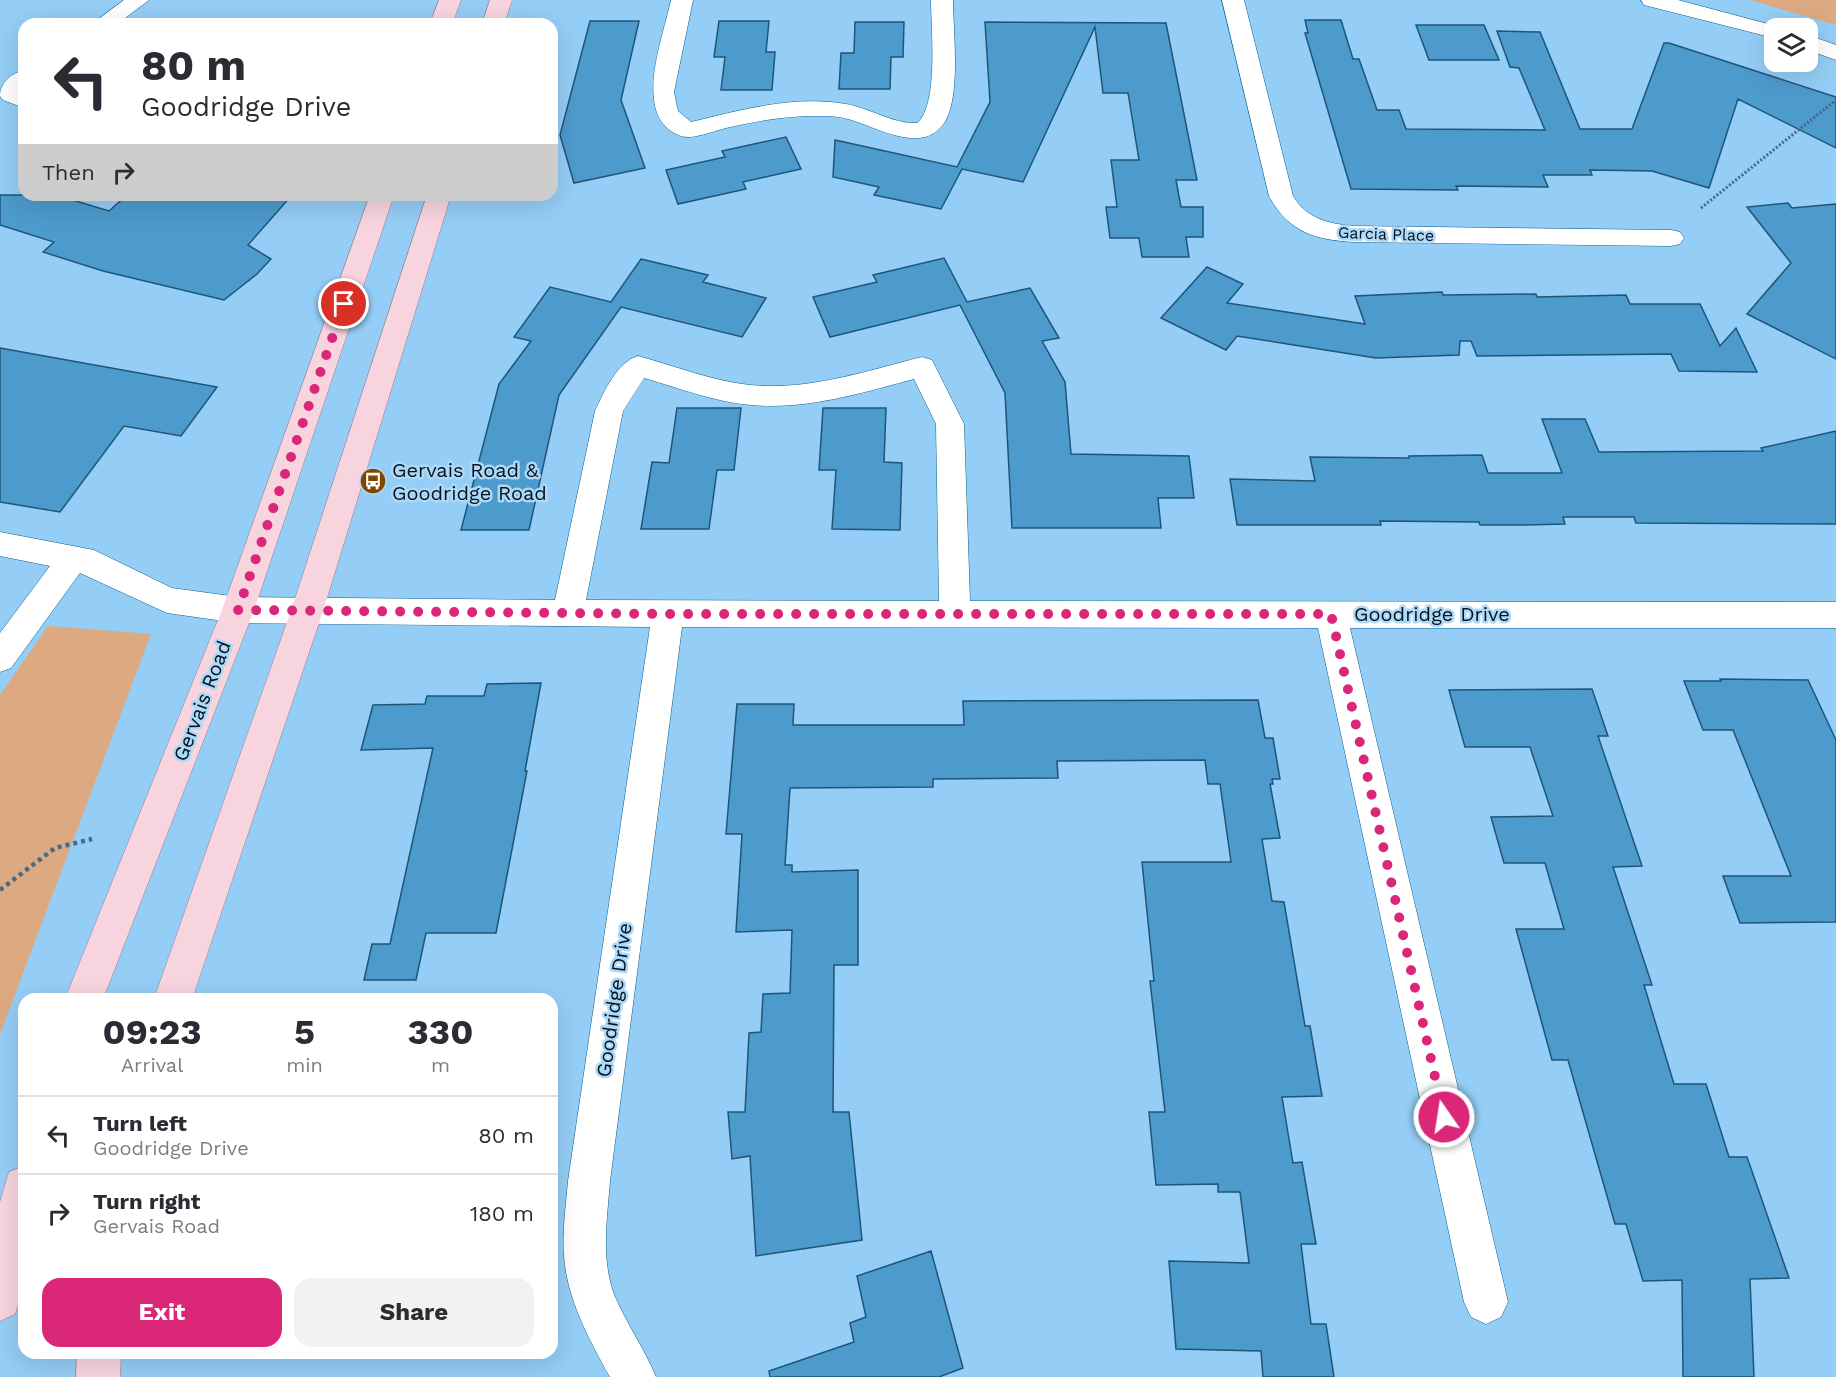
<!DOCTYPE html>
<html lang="en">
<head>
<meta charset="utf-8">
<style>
	body { margin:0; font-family:"Work Sans",sans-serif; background:#f2f2f3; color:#2b2b33; height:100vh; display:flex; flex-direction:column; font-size:22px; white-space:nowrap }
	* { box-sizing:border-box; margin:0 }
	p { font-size:20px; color:#7c7c81 }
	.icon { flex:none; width:33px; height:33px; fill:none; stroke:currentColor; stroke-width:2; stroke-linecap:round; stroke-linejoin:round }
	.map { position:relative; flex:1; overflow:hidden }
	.side { position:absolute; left:18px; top:993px; width:540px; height:366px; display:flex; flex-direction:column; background:#fff; border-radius:18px; box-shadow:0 6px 24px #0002 }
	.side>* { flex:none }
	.banner { position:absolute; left:18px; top:18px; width:540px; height:183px; border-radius:18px; box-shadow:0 6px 24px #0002; background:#fff; color:#2b2b33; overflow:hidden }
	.tools { position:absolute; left:1764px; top:18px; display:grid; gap:12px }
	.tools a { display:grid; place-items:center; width:54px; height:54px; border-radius:12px; background:#fff; box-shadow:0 6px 24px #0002; font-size:30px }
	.pin { position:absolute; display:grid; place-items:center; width:51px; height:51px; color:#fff; margin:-26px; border:3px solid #fff; border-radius:50%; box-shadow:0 2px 6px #0007 }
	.me { position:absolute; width:66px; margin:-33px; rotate:347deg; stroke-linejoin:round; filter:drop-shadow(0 0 4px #0008) }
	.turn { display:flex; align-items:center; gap:21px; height:126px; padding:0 24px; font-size:27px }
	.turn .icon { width:78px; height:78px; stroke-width:2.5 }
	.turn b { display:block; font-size:42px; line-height:51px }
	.then { display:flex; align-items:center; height:57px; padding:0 24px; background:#0003; gap:12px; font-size:22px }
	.eta { display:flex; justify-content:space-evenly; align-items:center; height:102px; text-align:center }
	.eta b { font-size:36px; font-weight:700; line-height:42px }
	.action { display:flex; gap:12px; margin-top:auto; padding:12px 24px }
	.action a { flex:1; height:69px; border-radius:18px; background:#db2777; color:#fff; font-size:24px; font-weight:700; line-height:69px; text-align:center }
	.action a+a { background:#f2f2f3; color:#2b2b33 }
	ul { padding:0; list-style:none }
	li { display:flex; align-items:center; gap:18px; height:78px; padding:0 24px; border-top:2px solid #e1e1e2 }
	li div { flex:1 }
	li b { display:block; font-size:22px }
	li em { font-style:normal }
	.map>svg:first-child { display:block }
</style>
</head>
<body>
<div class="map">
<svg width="1836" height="1377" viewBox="0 0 1836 1377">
	<rect width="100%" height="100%" fill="#94cdf5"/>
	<path fill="#dda980" d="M1750,0H1836V25Z
		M48,626L151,634L0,1034V695Z"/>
	<path fill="#4d9acc" stroke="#1e5678" stroke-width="1.5" d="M1305,20H1341L1353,59H1359L1377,110H1399L1406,129L1545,130L1519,68L1510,67L1497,31L1540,32L1580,129H1632L1664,43H1669L1836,97V148L1738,99L1709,188L1652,171L1590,170L1592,175H1543L1548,187L1456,186L1458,190L1351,189L1305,33H1308Z
		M590,21H639L621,100L645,168L574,183L560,135Z
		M719,21H769L766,52H775L772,90H721L725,57H714Z
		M855,22H904L903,57H891L890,89H839L841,53H854Z
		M985,22L1166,23L1197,180H1176L1181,207H1203V237H1186L1189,257H1142L1139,238H1110L1106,207H1117L1111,160H1139L1128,93H1103L1095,27L1023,182L962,169L941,209L874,195L879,187L833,177L835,140L957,167L990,102Z
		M1416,25H1484L1499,60H1429Z
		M786,137L801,169L743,182L746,189L678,204L666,170L725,157L722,151Z
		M0,195H56L109,211L127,195H292L248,245L271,259L257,274L224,300L103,271L43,252L54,242L0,225Z
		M1788,203L1792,208L1836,204V359L1747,314L1791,263L1747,207Z
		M944,258L967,302L1030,288L1059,338L1042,341L1065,382L1071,454L1189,456L1194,498H1158L1161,528H1012L1005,393L960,305L830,337L813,297L877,282L873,275Z
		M641,259L708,275L703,282L766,298L742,337L621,307L559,395L529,530H461L499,384L531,341L514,337L550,287L611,302Z
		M1207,267L1243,284L1227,303L1365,324L1355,296L1442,292L1443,295L1536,294L1537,297L1626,295L1630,304H1700L1720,346L1736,328L1757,372L1679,371L1671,354L1477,356L1471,341H1460L1459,355L1376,358L1237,336L1226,350L1161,318Z
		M0,348L217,387L181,436L124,426L60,512L0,502Z
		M677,408H741L734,470H717L709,529H641L652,462L669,463Z
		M823,408H886L884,462L902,463L900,530L832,529L836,470H819Z
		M1542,419H1585L1599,452L1763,451L1761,448L1836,431V524L1636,523L1634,517H1563L1565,524L1522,525H1480L1479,522L1380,521L1381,525H1237L1230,479L1315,481L1310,457L1409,458V456L1482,455L1488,473H1562Z
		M1720,679L1808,680L1836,740V922L1740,923L1723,876H1791L1733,730H1703L1684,681H1721Z
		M541,683L525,771H527L496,933H426L416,980H364L372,944H390L433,748L361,750L373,705L425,704L427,696H484L487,684Z
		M1592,689L1608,736H1598L1642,866L1613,867L1652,985H1644L1674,1084H1706L1729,1157H1747L1789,1278L1750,1279L1754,1377H1683L1682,1280L1643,1281L1626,1224H1615L1568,1060H1552L1516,929H1564L1545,863H1504L1491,817L1553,816L1530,747H1465L1449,690Z
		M1258,700L1265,738H1273L1280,779H1272L1273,784H1270L1280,838L1262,839L1272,901L1284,902L1305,1026H1310L1322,1096L1282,1097L1293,1163L1302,1162L1316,1244H1301L1311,1324H1326L1334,1377H1263L1261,1351L1176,1349L1169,1261L1249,1263L1240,1192H1218V1184L1156,1185L1149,1112H1165L1150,981H1154L1142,862H1231L1220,784H1208L1205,760L1057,761L1058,778L933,779V787L790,788L785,865H792V872L858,870V965H834L833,1112H849L862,1240L756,1256L750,1156L732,1159L728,1112H745L749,1033L761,1032L763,994L790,993L792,930L736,932L742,834H726L737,704H794L793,725H964L963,701Z
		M931,1251L963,1368L939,1377H770L769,1371L854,1342L850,1323L866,1317L857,1276Z"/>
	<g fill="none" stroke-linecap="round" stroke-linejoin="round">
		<defs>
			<path id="minor" d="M124,0H149L117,24H92Z
				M671,0H693L674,92L678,111L691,122C741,110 794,95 846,104C870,108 892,124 917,123C939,106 931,27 931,0H953C953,31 962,102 942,126C919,154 875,126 848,119C835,115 820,116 807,116C780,117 752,122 726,128C714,131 702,136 690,137C682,138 671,132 666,127C638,99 664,34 671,0Z
				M1222,0H1244L1293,196C1306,219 1330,224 1354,226L1671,230L1680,232L1684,238L1680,244L1671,246L1354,242C1315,240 1288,232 1269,196Z
				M1641,0H1678L1783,28H1774V38L1644,5Z
				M1808,35L1836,45V60L1808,50Z
				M24,70V108L3,100L0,96C0,83 12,73 24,70Z
				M638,356C675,366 712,381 750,385C808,391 866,371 922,357L932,360L964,424L970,601L1836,602V628H1350L1508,1302L1501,1317L1486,1324L1471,1317L1464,1302L1318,628L682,627L610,1181C607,1220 600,1262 616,1299C628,1326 645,1350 656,1377H610C589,1339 567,1299 564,1256C562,1231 566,1206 568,1181L650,627L238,623L167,613L80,573L11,668L0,672V633L50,566L0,556V532L94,550L172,588L238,597L555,600L595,411C604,392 617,362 638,356ZM644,378C679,388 715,402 751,405C807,410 861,393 914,379L936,424L939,601L586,600L623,411Z"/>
			<path id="major" d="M439,0H461L452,24H430Z
				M490,0H512L504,24H482Z
				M370,195H394L254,610L103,999H65L222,610Z
				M427,195H451L323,611L192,999H154L291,611Z
				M24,1166V1287L15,1314L0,1321V1202L9,1172Z
				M77,1353H121L120,1377H76Z"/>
		</defs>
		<use href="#minor" stroke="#0b608c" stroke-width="1"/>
		<use href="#major" stroke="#9d7e8e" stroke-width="1"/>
		<path stroke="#466b85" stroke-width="3" stroke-dasharray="2 2" stroke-linecap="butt" d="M1701,208L1836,100"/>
		<path stroke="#466b85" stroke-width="4.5" stroke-dasharray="4 4" stroke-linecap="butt" d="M0,890L55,848L92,839"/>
		<use href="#minor" fill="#fff" fill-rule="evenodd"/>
		<use href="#major" fill="#f7d4de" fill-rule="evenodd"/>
	</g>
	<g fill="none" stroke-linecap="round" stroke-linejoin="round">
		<path stroke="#db2777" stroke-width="10" stroke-dasharray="0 18" d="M344,304L238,610L668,614H1331L1444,1117"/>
	</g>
	<defs>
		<symbol id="bus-disc" viewBox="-11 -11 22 22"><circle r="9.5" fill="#824500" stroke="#aed8f6"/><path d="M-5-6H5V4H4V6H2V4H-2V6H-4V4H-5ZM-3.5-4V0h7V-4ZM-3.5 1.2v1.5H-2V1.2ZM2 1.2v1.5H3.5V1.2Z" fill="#fff"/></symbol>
	</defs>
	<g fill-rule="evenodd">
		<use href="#bus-disc" x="358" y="466" width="30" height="30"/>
	</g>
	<g text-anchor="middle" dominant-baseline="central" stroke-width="5" stroke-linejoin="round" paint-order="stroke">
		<g font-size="16" fill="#001321" stroke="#aed8f6">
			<text transform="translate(1386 234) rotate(2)">Garcia Place</text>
		</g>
		<g font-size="20" fill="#001321" stroke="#aed8f6" text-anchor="start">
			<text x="392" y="470">Gervais Road &amp;<tspan x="392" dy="23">Goodridge Road</tspan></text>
		</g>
		<g font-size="20" fill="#001321" stroke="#aed8f6">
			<text x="1432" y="614">Goodridge Drive</text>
			<text transform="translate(202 701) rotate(-69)">Gervais Road</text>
			<text transform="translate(614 1000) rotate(-82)">Goodridge Drive</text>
		</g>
	</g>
</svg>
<div class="tools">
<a><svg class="icon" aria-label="layers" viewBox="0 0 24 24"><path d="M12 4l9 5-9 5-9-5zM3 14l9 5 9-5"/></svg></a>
</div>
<div class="pin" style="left:344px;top:304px;background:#d93025"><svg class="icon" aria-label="arrive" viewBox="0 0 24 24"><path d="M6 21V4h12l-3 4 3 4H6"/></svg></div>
<svg class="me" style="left:1444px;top:1117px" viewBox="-20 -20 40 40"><circle r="17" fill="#db2777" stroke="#fff" stroke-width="3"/><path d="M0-11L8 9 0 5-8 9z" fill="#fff"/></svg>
<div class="banner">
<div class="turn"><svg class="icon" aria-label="left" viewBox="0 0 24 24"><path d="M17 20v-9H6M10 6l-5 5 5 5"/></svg><div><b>80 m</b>Goodridge Drive</div></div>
<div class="then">Then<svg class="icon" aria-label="right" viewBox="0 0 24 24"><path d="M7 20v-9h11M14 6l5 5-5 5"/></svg></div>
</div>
<section class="side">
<div class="eta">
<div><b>09:23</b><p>Arrival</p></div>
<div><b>5</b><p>min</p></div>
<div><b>330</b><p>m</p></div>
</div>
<ul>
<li><svg class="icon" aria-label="left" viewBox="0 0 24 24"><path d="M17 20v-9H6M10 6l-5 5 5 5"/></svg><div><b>Turn left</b><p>Goodridge Drive</p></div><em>80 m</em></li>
<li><svg class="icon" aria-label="right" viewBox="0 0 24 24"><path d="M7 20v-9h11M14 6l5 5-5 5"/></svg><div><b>Turn right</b><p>Gervais Road</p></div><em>180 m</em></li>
</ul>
<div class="action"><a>Exit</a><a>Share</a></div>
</section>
</div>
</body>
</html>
